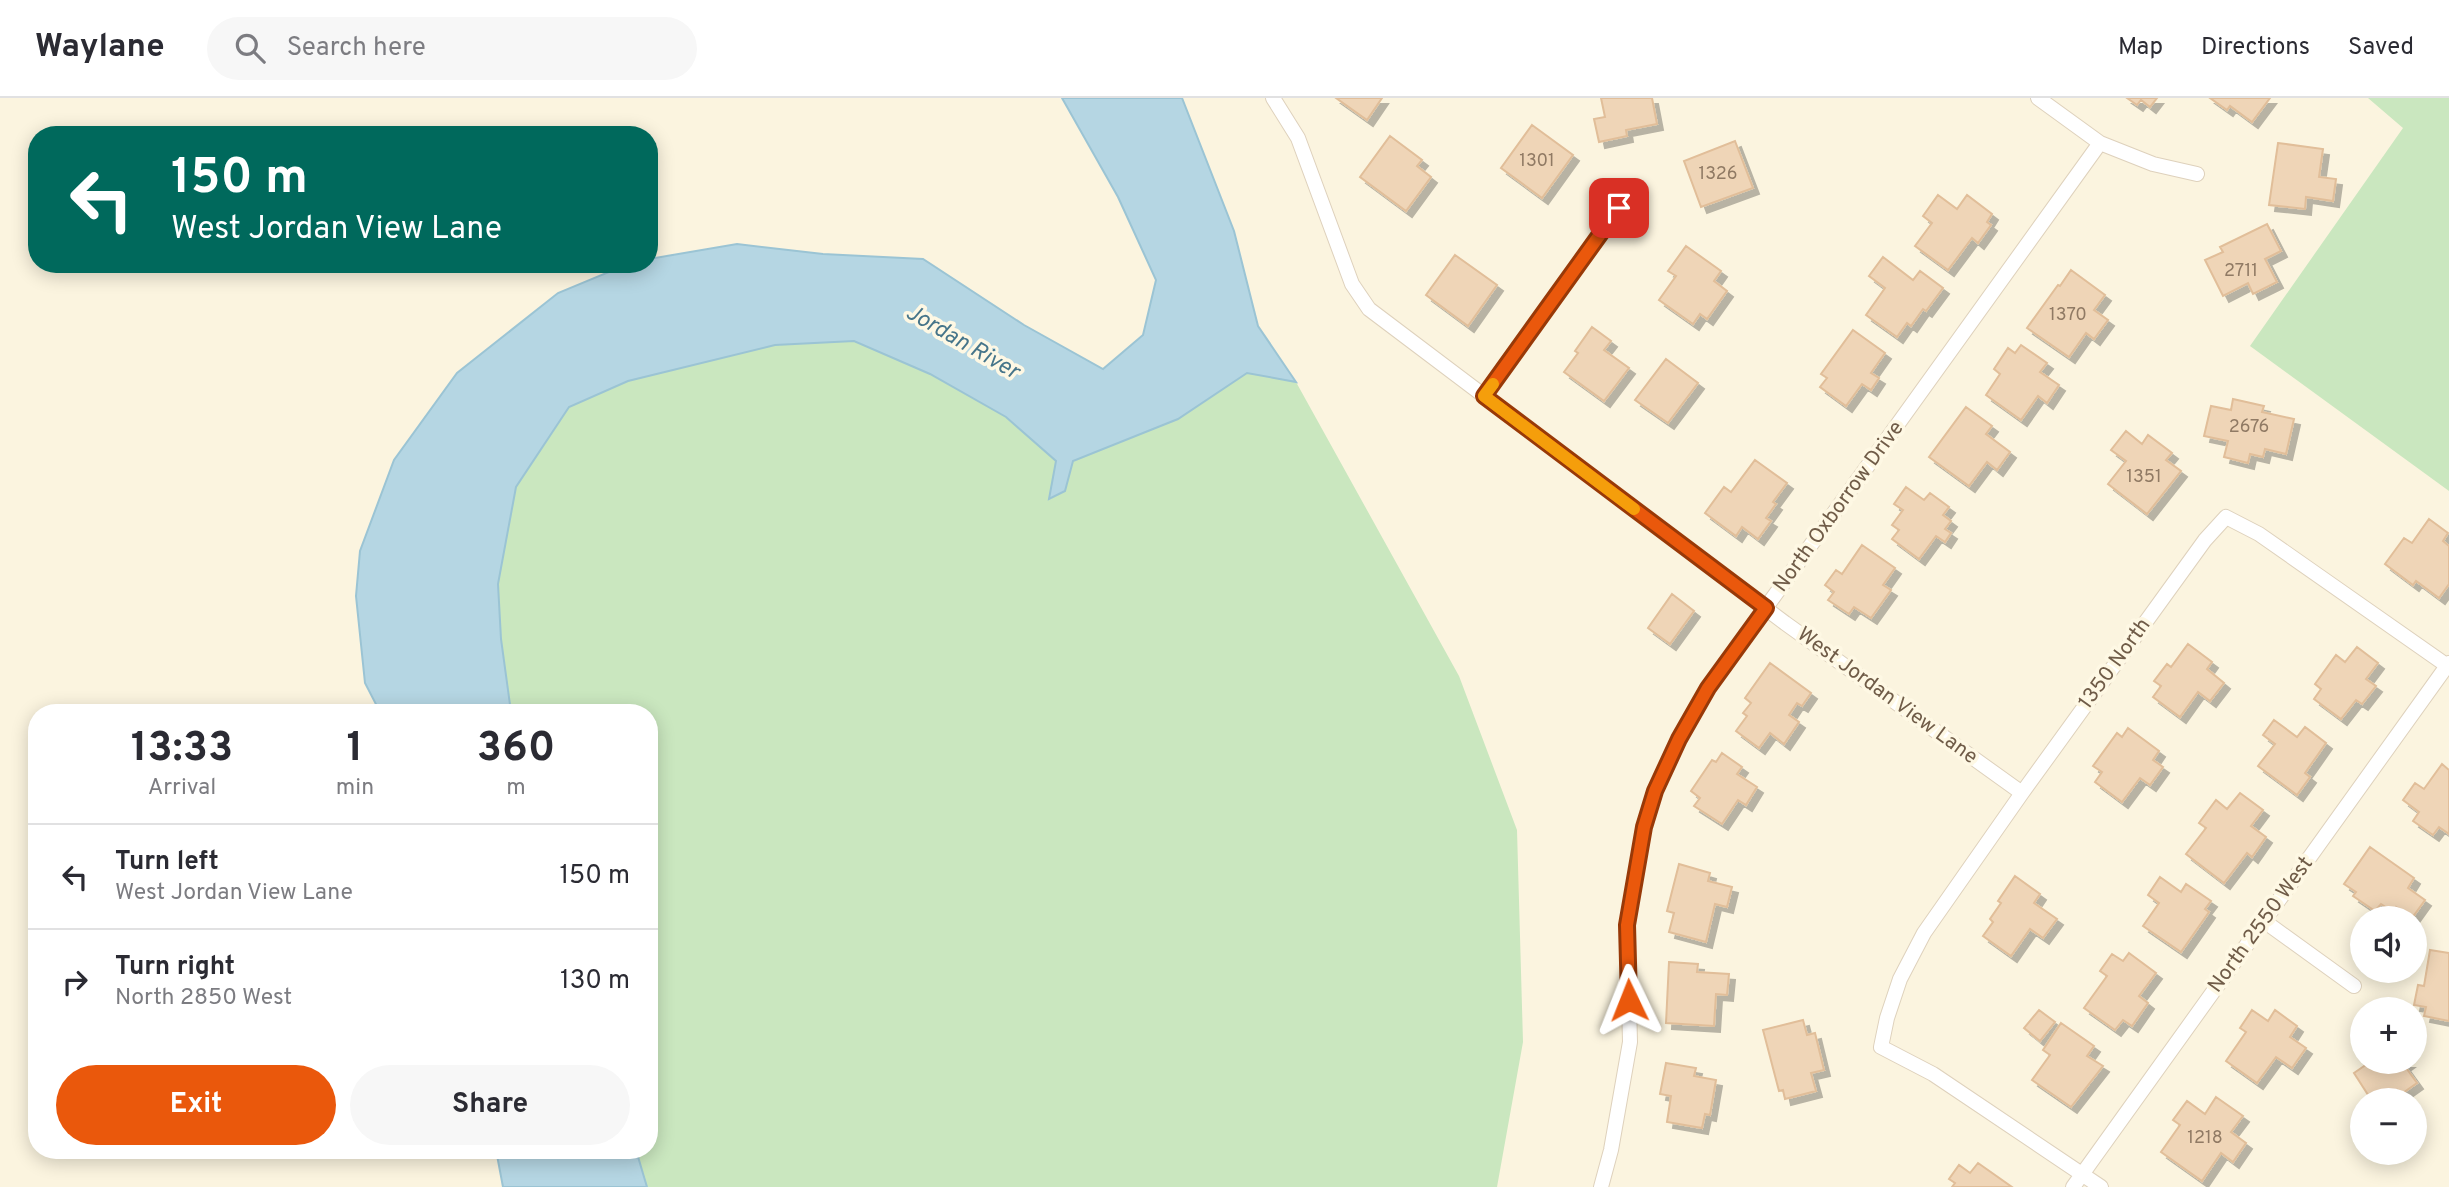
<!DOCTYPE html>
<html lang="en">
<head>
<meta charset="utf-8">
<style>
	body { margin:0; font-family:Overpass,sans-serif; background:#f7f7f7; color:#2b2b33; height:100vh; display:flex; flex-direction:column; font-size:26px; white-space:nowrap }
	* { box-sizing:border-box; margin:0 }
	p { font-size:23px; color:#7c7c81 }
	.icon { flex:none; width:38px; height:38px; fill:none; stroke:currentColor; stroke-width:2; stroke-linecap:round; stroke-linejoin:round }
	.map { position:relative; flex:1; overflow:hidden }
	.drawer { position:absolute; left:28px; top:606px; width:630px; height:455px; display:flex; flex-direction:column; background:#fff; border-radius:28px; box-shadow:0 4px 18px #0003 }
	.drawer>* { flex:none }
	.guide { position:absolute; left:28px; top:28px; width:630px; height:147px; border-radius:28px; box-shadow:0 4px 18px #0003; background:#00695c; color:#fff; overflow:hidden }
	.buttons { position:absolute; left:2350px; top:808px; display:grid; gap:14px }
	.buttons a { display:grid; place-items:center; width:77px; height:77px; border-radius:50%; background:#fff; box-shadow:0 4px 18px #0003; font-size:35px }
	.pin { position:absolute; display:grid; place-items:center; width:60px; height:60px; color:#fff; margin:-30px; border-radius:14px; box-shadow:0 4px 10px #0006 }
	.me { position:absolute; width:77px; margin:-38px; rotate:358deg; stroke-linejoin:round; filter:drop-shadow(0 0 5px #0008) }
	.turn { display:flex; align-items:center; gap:24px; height:147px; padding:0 28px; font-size:32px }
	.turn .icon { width:91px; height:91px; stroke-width:2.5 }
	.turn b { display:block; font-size:49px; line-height:60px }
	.eta { display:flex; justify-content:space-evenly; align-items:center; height:119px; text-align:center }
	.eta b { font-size:42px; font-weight:700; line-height:49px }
	.action { display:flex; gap:14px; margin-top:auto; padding:14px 28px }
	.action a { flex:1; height:80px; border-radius:42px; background:#ea580c; color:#fff; font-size:28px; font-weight:700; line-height:80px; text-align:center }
	.action a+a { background:#f7f7f7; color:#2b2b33 }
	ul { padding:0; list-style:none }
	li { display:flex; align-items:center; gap:21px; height:105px; padding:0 28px; border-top:2px solid #e1e1e2 }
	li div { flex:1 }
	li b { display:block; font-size:26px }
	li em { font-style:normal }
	header { display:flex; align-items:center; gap:42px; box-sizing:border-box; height:98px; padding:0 35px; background:#fff; border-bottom:2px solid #e1e1e2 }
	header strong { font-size:33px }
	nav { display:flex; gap:38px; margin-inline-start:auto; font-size:24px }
	.search { width:490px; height:63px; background:#f7f7f7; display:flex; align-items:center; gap:18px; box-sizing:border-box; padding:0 24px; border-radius:38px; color:#7c7c81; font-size:26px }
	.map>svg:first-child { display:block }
</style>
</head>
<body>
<header>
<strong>Waylane</strong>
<div class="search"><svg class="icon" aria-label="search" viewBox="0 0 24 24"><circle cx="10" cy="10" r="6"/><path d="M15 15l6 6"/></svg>Search here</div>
<nav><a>Map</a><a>Directions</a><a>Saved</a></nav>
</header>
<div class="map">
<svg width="2449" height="1089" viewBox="0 0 2449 1089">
	<defs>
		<filter id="shadow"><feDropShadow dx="6" dy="6" stdDeviation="0" flood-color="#0004"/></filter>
	</defs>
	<rect width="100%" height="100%" fill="#fbf4df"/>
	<path fill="#cae7bf" d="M2368,0H2449V393L2250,248L2403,30Z
		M854,243L930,276L1006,319L1056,363L1050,401L1065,393L1072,363L1178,321L1247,275L1296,284L1459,578L1517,732L1523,944L1497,1089H647L636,1052H649V614H511L501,541L498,486L516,389L569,309L628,283L775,247Z"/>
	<path fill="#b5d6e3" stroke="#9bc4d4" stroke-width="2" d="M1062,0H1182L1234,133L1258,228L1296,284L1247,275L1178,321L1073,363L1065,393L1049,401L1056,363L1006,319L930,276L854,243L775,247L628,283L569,309L516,389L498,486L501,541L511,614H380L365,585L356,498L360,453L394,362L457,275L558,195L628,166H649V161L737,146L823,156L923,161L1024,227L1103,271L1143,237L1156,182L1118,99Z
		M496,1052H636L647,1089H503Z"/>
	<path fill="#efd5b7" stroke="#e1be99" stroke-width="2" filter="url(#shadow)" d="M1336,0H1382L1367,22Z
		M1601,0H1652L1657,26L1626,32L1627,38L1599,44L1594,21L1605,19Z
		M2127,0H2157L2150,9L2141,2L2137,7Z
		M2210,0H2270L2252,24L2230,8L2227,12Z
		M1532,27L1573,57L1542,100L1501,70Z
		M1390,38L1422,62L1417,68L1431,79L1406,113L1360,79Z
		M1735,43L1753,90L1701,109L1684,63Z
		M2278,45L2323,51L2319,79L2336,81L2333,103L2306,99L2305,111L2269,107Z
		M1938,97L1957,111L1967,97L1992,116L1987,124L1991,127L1978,145L1972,140L1948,172L1915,148L1932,125L1923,118Z
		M2267,126L2281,153L2265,161L2277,184L2253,196L2248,185L2223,198L2205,162L2223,154L2220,149Z
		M1686,148L1721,173L1714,183L1727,193L1707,221L1700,216L1693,226L1659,202L1676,178L1668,173Z
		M1455,157L1497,187L1468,228L1426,197Z
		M1883,159L1913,182L1920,173L1943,190L1926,213L1923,211L1911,228L1907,225L1897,239L1866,217L1885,190L1869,178Z
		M2071,172L2105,197L2094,212L2108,222L2094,241L2086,235L2069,259L2027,230L2058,187L2060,188Z
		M1592,229L1611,243L1604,252L1629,270L1604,303L1564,274L1578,255L1575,253Z
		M1853,232L1885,255L1871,275L1879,280L1871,292L1862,286L1846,308L1820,289L1827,280L1821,276Z
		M2021,247L2047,265L2040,274L2059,287L2047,305L2038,298L2021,322L1986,297L2000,276L1994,271L2008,250L2015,255Z
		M1666,261L1698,285L1668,325L1635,302Z
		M2233,301L2264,308L2262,314L2294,321L2286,356L2265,351L2263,359L2250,356L2248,365L2224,359L2228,343L2204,338L2211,308L2231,312Z
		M1966,309L1992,328L1986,336L2010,354L1997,372L1987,364L1969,388L1929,359Z
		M2126,333L2142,346L2148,337L2172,355L2166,362L2181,373L2147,416L2108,386L2126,363L2111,352Z
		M1755,362L1787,385L1773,404L1776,406L1766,420L1771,423L1758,441L1742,429L1736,438L1705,415L1724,389L1731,394Z
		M1906,389L1924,402L1930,395L1949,409L1943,417L1951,423L1945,431L1951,435L1945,444L1936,438L1919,461L1892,441L1899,432L1892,427L1903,412L1894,406Z
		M2429,421L2448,435L2443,443L2449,448V486L2439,500L2416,483L2413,487L2385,466L2404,440L2412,445Z
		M1862,447L1895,470L1883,487L1891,492L1871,520L1854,509L1849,516L1828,502L1834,494L1825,487L1836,472L1842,476Z
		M1672,496L1694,513L1670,546L1648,530Z
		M2188,546L2212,564L2207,571L2224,585L2210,603L2198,594L2180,619L2153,599L2161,588L2154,583L2167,566L2171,569Z
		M2357,549L2378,565L2366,581L2376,588L2362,606L2356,602L2341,621L2314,601L2321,591L2315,586L2336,557L2345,564Z
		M1770,565L1811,595L1802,608L1797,605L1789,617L1799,624L1784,646L1770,635L1759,650L1736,633L1747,618L1743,615L1751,605L1745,600Z
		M2274,622L2297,639L2305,629L2326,645L2305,675L2310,679L2297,697L2258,668L2275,646L2263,637Z
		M2128,630L2159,653L2153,662L2163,669L2150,687L2140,680L2122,704L2095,684L2102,674L2093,668L2117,635L2122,639Z
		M1722,655L1742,669L1737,676L1757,689L1746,707L1738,702L1722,726L1694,708L1700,700L1691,693L1712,662L1716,664Z
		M2442,666L2449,672V736L2439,729L2433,737L2413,723L2419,714L2403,702L2415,685L2424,691Z
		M2240,695L2263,712L2251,728L2266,739L2252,759L2247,755L2224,785L2186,756L2206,730L2199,725L2216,702L2227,711Z
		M2370,749L2414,780L2408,790L2425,802L2412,820L2396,809L2393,814L2381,806L2375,813L2353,798L2356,794L2344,786Z
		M1679,766L1710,775L1708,783L1732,789L1727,809L1715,806L1706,844L1669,834L1674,815L1667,813Z
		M2015,778L2040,796L2034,805L2057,821L2043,840L2030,831L2011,858L1983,838L1993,824L1990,821L2001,805L1998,803Z
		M2160,779L2181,794L2186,786L2211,803L2205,811L2209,814L2181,854L2143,828L2159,805L2148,797Z
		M2430,852L2449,855V923L2424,918L2426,909L2414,907L2418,887L2424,888Z
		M2129,855L2156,875L2139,898L2148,905L2132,928L2123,922L2115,932L2084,910L2107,878L2100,873L2112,856L2123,863Z
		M1669,864L1698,866L1697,874L1729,876L1727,897L1716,896L1714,928L1666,925Z
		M2039,912L2055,924L2040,943L2024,930Z
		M2252,912L2268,923L2275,912L2297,928L2290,939L2306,950L2292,970L2276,959L2257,985L2226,963L2246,934L2240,930Z
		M1803,922L1807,937L1815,935L1824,972L1811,975L1816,993L1785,1001L1783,992L1779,993L1763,932Z
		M2061,925L2094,948L2087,958L2103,968L2071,1009L2032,982L2050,957L2043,952Z
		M2370,964H2408L2404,967L2417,985L2400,997L2397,992L2385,1000L2382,996L2372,1003L2354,975Z
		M1666,965L1696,970L1694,978L1716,982L1710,1017L1705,1016L1702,1030L1667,1024L1671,998L1660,996Z
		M2216,999L2243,1018L2231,1034L2246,1045L2233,1064L2221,1055L2202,1083L2161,1054L2180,1027L2173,1022L2187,1003L2205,1016Z
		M1978,1065L2012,1089H1952L1955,1085L1949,1081L1959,1067L1970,1075Z"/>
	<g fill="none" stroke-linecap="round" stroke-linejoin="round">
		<defs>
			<path id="street" d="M1273,0L1298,40L1352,186L1369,211L1785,525L2022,695
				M2038,0L2100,45L2153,66L2197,76
				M1484,297L1619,110
				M2264,823L2354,888
				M1601,1089L1611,1052L1630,944L1627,827L1644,729L1655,693L1679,641L1708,590L2100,45
				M2073,1089L2449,565
				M2101,1089L1933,976L1881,949L1887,920L1900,881L1924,835L2022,695L2205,442L2226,419L2259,436L2449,569"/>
		</defs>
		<use href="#street" stroke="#ded1bc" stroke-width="16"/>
		<use href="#street" stroke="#fff" stroke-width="14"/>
	</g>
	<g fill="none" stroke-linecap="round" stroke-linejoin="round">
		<defs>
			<path id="route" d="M1619,110L1484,298L1766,510L1708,590L1679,641L1655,693L1644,729L1627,827L1629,902"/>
		</defs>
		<use href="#route" stroke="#983908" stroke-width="18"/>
		<use href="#route" stroke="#ea580c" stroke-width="12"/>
		<path stroke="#f59e0b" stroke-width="12" d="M1493,286L1484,298L1634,411"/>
	</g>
	<g text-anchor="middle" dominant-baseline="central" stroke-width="7" stroke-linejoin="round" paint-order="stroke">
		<g font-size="18" fill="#907a64">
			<text x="1537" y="63">1301</text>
			<text x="1718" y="76">1326</text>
			<text x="2241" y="173">2711</text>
			<text x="2068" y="217">1370</text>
			<text x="2249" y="329">2676</text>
			<text x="2144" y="379">1351</text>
			<text x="2205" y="1040">1218</text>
		</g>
		<g font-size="21" fill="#705c48" stroke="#fef8e4">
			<text transform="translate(1839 409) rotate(-54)">North Oxborrow Drive</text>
			<text transform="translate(2115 566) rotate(-54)">1350 North</text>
			<text transform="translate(1887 598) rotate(36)">West Jordan View Lane</text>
			<text transform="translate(2261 827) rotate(-54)">North 2550 West</text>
		</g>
		<g font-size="23" font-style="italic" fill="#46758a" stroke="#fef8e4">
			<text transform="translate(962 245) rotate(30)">Jordan River</text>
		</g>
	</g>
</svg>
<div class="buttons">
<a><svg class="icon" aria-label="sound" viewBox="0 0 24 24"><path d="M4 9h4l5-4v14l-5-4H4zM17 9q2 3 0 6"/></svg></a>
<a>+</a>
<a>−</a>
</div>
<div class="pin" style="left:1619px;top:110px;background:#d93025"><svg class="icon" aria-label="arrive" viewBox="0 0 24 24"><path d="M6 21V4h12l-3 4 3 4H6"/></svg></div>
<svg class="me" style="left:1629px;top:902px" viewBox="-20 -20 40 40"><path d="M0-17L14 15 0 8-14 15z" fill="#ea580c" stroke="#fff" stroke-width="4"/></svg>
<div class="guide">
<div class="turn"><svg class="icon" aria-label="left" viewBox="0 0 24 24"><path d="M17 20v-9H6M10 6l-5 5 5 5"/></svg><div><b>150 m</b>West Jordan View Lane</div></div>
</div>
<section class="drawer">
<div class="eta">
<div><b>13:33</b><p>Arrival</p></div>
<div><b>1</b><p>min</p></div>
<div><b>360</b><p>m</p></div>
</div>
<ul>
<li><svg class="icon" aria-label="left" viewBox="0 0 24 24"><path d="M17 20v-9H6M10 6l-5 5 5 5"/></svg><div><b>Turn left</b><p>West Jordan View Lane</p></div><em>150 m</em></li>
<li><svg class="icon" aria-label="right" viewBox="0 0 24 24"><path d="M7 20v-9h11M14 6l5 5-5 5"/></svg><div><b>Turn right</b><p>North 2850 West</p></div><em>130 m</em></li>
</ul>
<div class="action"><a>Exit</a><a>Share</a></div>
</section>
</div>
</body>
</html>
